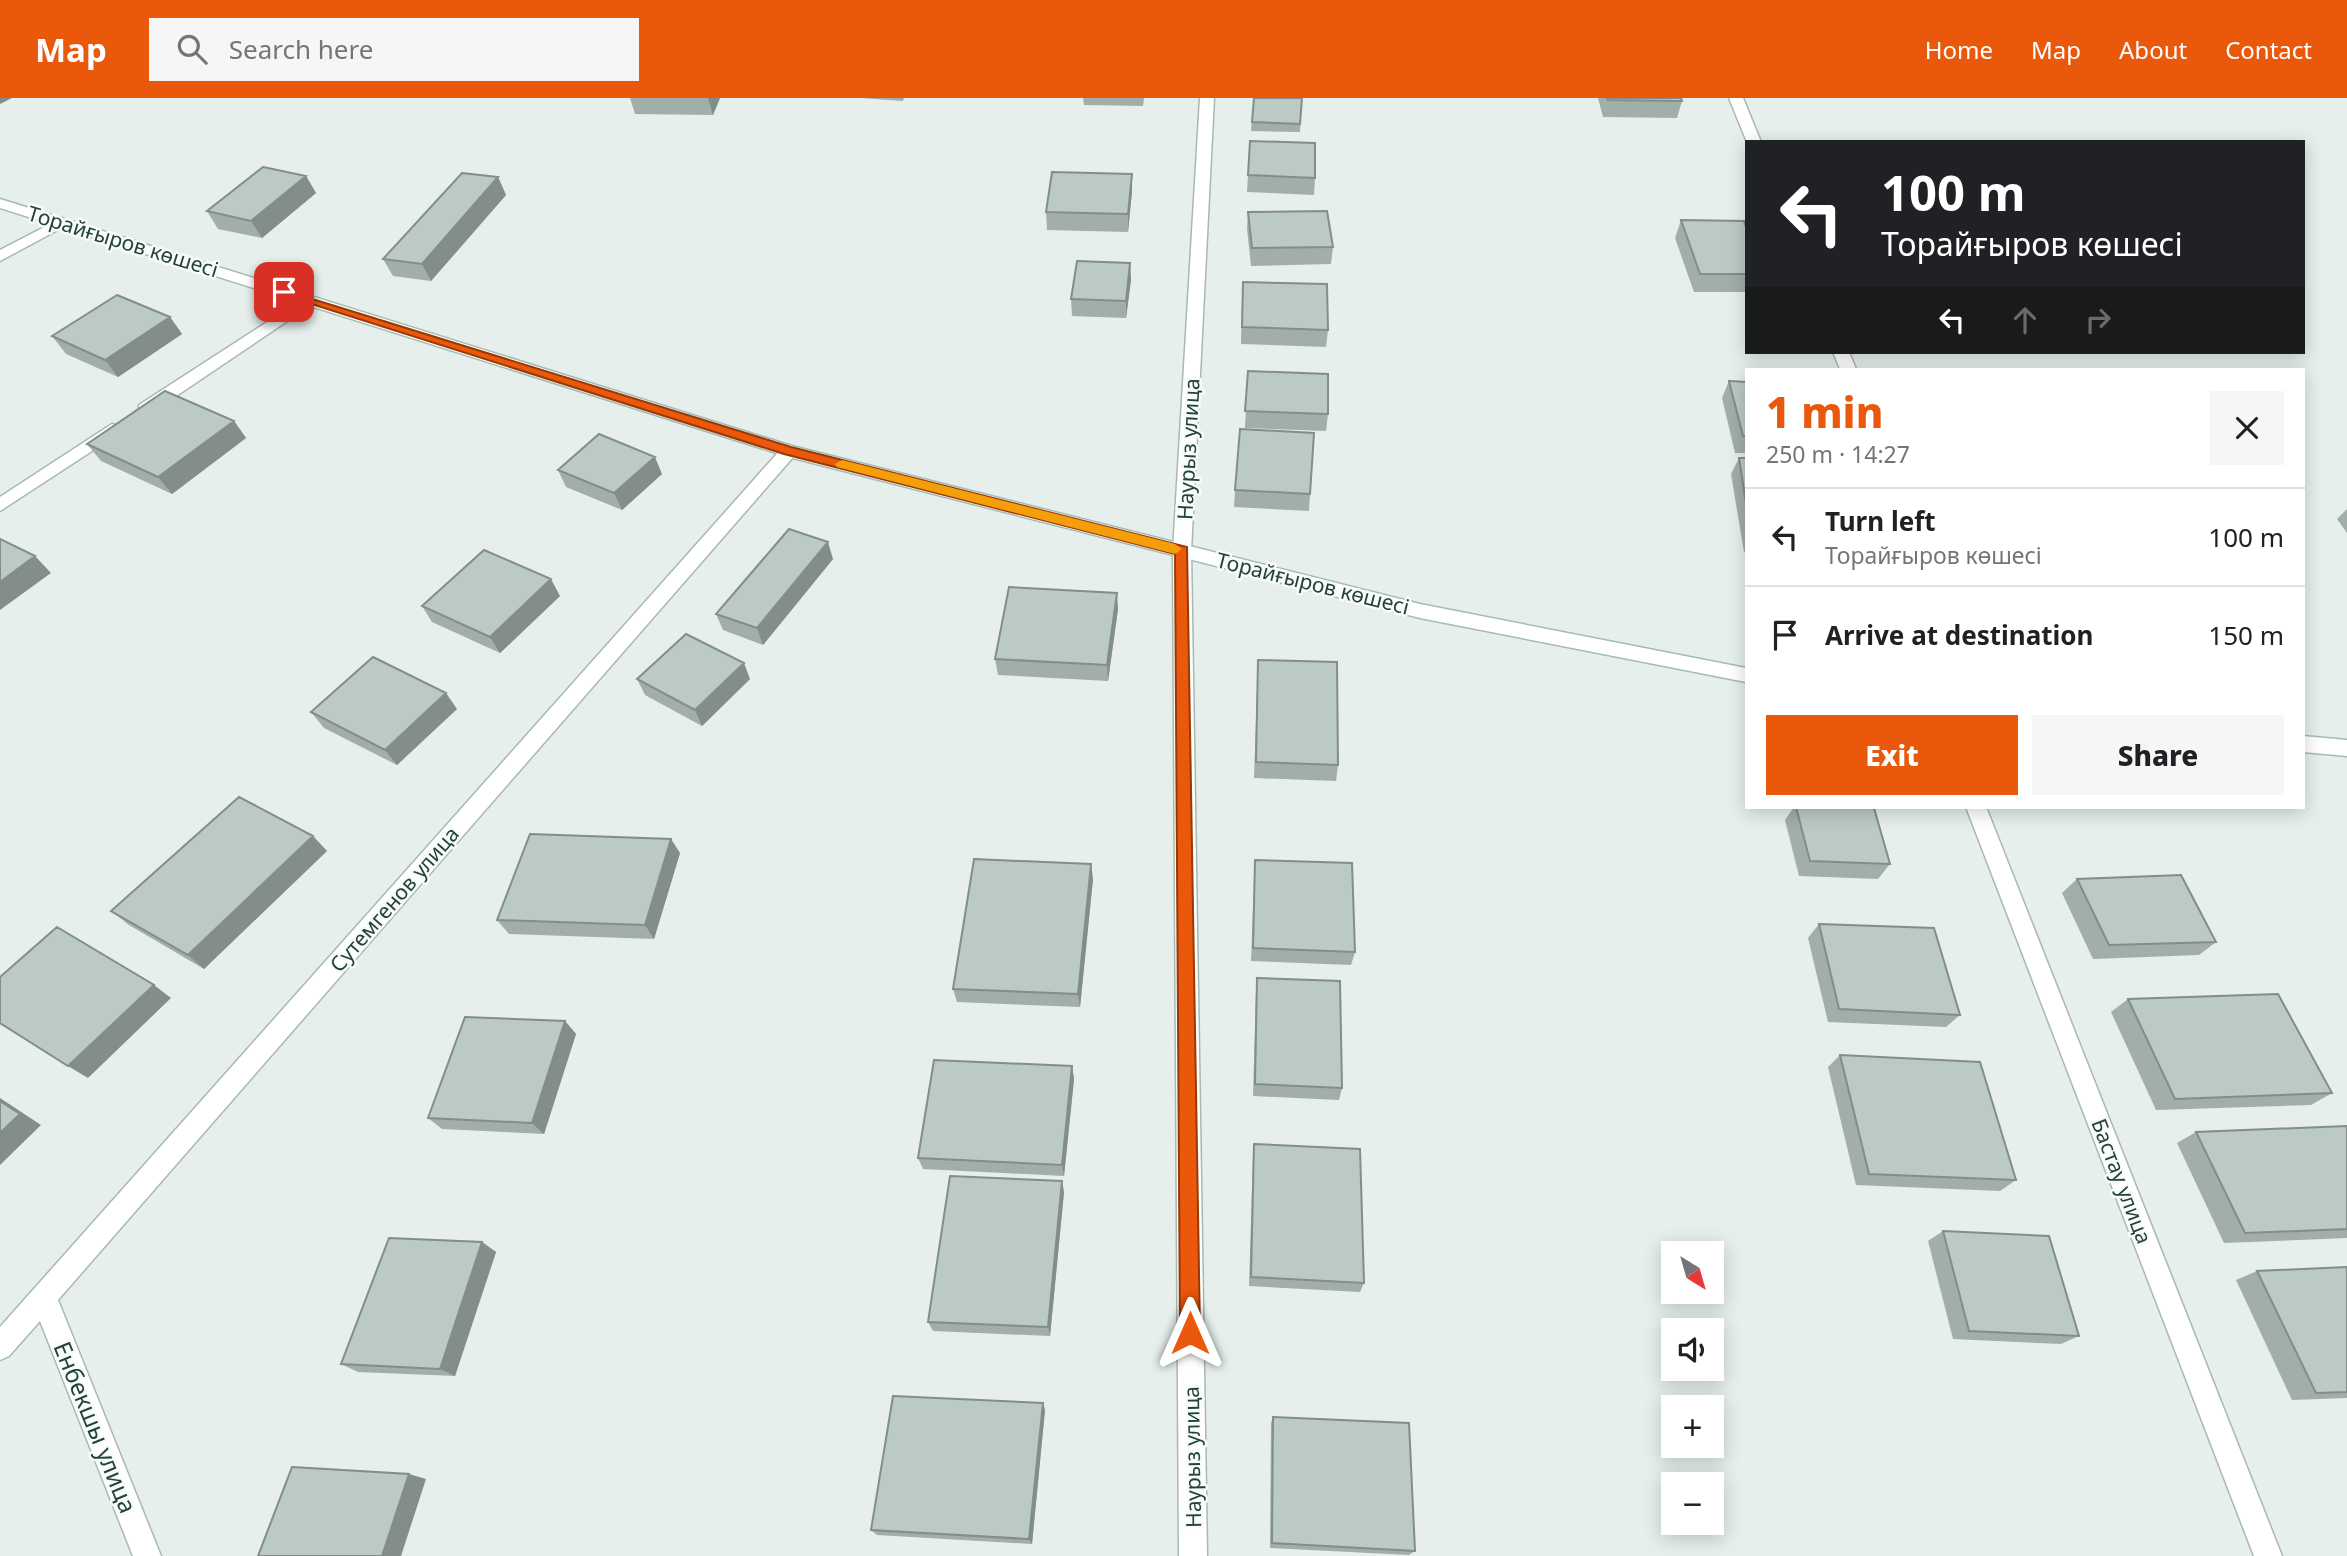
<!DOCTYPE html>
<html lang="en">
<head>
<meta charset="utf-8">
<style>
	body { margin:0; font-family:"Noto Sans",sans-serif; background:#f6f6f6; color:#202124; height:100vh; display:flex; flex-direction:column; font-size:26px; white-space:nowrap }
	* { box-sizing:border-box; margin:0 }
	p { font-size:23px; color:#757577 }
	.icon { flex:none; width:38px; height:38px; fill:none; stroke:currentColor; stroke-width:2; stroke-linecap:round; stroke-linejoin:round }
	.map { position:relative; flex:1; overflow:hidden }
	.sheet { position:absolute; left:1745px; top:270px; width:560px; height:441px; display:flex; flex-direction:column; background:#fff; border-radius:0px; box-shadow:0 4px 18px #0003 }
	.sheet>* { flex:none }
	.top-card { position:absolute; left:1745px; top:42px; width:560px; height:214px; border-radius:0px; box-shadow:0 4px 18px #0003; background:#202124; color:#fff; overflow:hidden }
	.needle { width:46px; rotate:143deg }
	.controls { position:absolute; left:1661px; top:1143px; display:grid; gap:14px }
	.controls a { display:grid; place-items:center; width:63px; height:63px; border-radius:0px; background:#fff; box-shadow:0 4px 18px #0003; font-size:35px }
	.pin { position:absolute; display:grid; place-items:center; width:60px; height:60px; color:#fff; margin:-30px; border-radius:14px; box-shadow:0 4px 10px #0006 }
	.me { position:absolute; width:77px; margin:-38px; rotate:0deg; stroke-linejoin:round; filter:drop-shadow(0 0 5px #0008) }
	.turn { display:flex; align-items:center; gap:24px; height:147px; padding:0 21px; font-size:32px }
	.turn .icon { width:91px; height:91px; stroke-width:2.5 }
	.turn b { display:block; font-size:49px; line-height:60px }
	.lanes { display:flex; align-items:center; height:66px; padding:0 21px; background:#0003; justify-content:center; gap:35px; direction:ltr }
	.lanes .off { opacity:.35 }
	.round { display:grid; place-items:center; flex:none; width:74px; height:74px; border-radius:0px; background:#f6f6f6 }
	.headline { display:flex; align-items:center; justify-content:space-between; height:119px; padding:0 21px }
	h1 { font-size:42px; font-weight:800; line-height:52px; color:#ea580c }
	.action { display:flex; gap:14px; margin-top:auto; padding:14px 21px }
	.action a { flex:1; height:80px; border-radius:0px; background:#ea580c; color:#fff; font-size:28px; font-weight:800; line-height:80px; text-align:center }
	.action a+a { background:#f6f6f6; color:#202124 }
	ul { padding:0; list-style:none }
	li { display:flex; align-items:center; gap:21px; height:98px; padding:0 21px; border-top:2px solid #e0e0e0 }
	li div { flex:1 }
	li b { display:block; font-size:26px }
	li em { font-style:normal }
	header { display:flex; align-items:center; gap:42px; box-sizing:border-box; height:98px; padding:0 35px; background:#ea580c; color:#fff }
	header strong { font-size:33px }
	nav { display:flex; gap:38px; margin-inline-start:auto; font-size:24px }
	.search { width:490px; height:63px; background:#f6f6f6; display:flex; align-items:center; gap:18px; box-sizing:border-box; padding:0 24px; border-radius:0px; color:#757577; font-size:26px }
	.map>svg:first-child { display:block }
</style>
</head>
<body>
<header>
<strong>Map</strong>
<div class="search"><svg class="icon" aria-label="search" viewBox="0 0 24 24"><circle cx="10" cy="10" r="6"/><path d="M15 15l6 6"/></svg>Search here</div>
<nav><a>Home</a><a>Map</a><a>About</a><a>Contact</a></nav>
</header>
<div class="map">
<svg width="2347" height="1458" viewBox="0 0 2347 1458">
	<rect width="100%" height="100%" fill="#e6efeb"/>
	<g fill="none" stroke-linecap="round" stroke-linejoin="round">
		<defs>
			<path id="street" d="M1200,0H1214L1191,453L1207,1458H1179L1173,453Z
				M1729,0H1743L1761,44H1747Z
				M62,120L69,124L67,127L0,163V152Z
				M309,197L317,202L314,205L151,315H139V307Z
				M1833,254H1849L1856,271H1840Z
				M112,326L118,328L120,332L118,336L0,413V399Z
				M789,347L795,349L798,353L795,357L58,1202L161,1458H133L40,1223L9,1258L0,1262V1229L783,349Z
				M1966,709H1986L2282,1458H2254Z"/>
			<path id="secondary" d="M0,101L792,348L1420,506L1746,570V584L1420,520L789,359L0,110Z
				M2303,638L2347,642V658L2303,654Z"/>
		</defs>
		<use href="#street" stroke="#a8b8b2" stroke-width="3"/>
		<use href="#secondary" stroke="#a4bbb3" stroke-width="3"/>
		<use href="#street" fill="#fff" fill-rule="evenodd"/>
		<use href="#secondary" fill="#fff" fill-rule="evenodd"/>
	</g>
	<path fill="#a1aea9" d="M630,0H720L713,17L635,16Z
		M860,0H904L903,3Z
		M1083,0H1144L1143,8L1084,7Z
		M1254,0H1302L1300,34L1251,33Z
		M1598,0H1681L1682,3L1677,20L1603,19Z
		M1250,43L1315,80L1314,97L1247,94Z
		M306,78L316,95L262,140L218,131L207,113Z
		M498,79L506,97L431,183L393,178L383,161Z
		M1132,93L1128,134L1047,132L1046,114Z
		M1248,114L1333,149L1331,166L1251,168L1247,131Z
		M1681,122L1746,129V194H1694L1675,140Z
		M1130,165L1131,182L1126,220L1072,218L1071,201Z
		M1242,201L1328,232L1326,249L1241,246Z
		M170,219L182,236L118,279L66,256L52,238Z
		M1248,273L1328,316L1326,333L1245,330Z
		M1729,283L1746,284V355H1735L1722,300Z
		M234,323L246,340L172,396L101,363L87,346Z
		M1739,360H1746V455L1744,454L1731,376Z
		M558,372L662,376L622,412L566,389Z
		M1235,392L1310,396L1309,413L1234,409Z
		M2347,411V435L2337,421Z
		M833,461L763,547L723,532L716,516Z
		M560,498L500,555L432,524L422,508Z
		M1118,511L1108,583L998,577L995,561Z
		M1258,562L1338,667L1336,683L1254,680Z
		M637,581H750L702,628L645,597Z
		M457,611L397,667L324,630L311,614Z
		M1794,709H1844L1890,766L1878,781L1799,778L1785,722Z
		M327,753L204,871L129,827L111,813Z
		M680,755L654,841L509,836L497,822Z
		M1255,762L1355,854L1351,867L1251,863Z
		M1093,781L1080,909L957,904L953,891Z
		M2077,781L2216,844L2199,857L2093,861L2062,795Z
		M1819,826L1960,917L1946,929L1828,924L1808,840Z
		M1257,880L1342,990L1339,1002L1253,998L1256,893Z
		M2128,901L2332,995L2311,1007L2156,1012L2111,914Z
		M565,923L576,936L544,1036L442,1031L428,1020Z
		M1840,957L2016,1082L2000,1093L1856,1087L1828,969Z
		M1072,968L1074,981L1064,1078L923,1071L918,1060Z
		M2347,1028V1140L2224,1145L2177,1045L2196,1034Z
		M1254,1046L1364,1185L1360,1194L1249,1188L1253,1057Z
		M1064,1094L1050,1238L933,1233L928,1224Z
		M1943,1133L2079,1238L2061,1246L1953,1241L1928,1143Z
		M482,1144L496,1154L455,1278L358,1274L341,1266Z
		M2347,1169V1300L2292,1302L2236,1182L2257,1173Z
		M1045,1312L1032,1446L877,1437L871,1432Z
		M1273,1319L1415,1453L1409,1457L1270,1450L1271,1325Z"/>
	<path fill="#838d89" d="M0,0H12L0,6Z
		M708,0H720L713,17Z
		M1132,76V93L1128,134V116Z
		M306,78L316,95L262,140L251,123Z
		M498,79L506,97L431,183L422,166Z
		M1130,165L1131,182L1126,220V203Z
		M170,219L182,236L118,279L105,262Z
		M234,323L246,340L172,396L158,379Z
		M655,359L662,376L622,412L614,395Z
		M828,444L833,461L763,547L757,530Z
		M35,458L51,475L0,512V484Z
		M551,481L560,498L500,555L490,539Z
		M1117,495L1118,511L1108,583L1107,567Z
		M744,565L750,581L702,628L695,612Z
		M446,595L457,611L397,667L385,652Z
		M313,738L327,753L204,871L188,857Z
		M671,741L680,755L654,841L645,827Z
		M1091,766L1093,781L1080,909L1078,896Z
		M154,887L171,900L88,980L68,968Z
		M565,923L576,936L544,1036L532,1025Z
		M1072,968L1074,981L1064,1078L1062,1067Z
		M0,1000L41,1027L0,1067Z
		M1062,1083L1064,1094L1050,1238L1048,1229Z
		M482,1144L496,1154L455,1278L440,1271Z
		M1043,1305L1045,1312L1032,1446L1029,1441Z
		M409,1376L426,1381L401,1458H382Z"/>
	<path fill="#bbcac4" stroke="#838d89" stroke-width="2" d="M1254,0H1302L1300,26L1252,24Z
		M1607,0H1681L1682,3L1608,2Z
		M1250,43L1315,45V80L1248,77Z
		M263,69L306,78L251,123L207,113Z
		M1052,74L1132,76L1128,116L1046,114Z
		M462,75L498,79L422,166L383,161Z
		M1327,113L1333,149L1252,150L1248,114Z
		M1681,122L1744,123L1746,129V176H1700Z
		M1077,163L1130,165L1126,203L1071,201Z
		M1243,184L1327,186L1328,232L1242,229Z
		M117,197L170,219L105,262L52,238Z
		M1248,273L1328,276V316L1245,313Z
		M1729,283L1746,284V338H1743Z
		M165,293L234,323L158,379L87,346Z
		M1240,331L1314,335L1310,396L1235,392Z
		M599,336L655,359L614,395L558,372Z
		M1739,360H1746V405Z
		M789,431L828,444L757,530L716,516Z
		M0,441L35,458L0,484Z
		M484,452L551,481L490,539L422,508Z
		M1009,489L1117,495L1107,567L995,561Z
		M686,536L744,565L695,612L637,581Z
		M373,559L446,595L385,652L311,614Z
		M1258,562L1337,564L1338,667L1256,664Z
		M239,699L313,738L188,857L111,813Z
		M1796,709L1874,710L1890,766L1810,763Z
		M530,736L671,741L645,827L497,822Z
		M974,761L1091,766L1078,896L953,891Z
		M1255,762L1352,765L1355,854L1253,850Z
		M2181,777L2216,844L2109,847L2077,781Z
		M1819,826L1934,830L1960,917L1839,911Z
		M57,829L154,887L68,968L0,925V879Z
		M1257,880L1340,883L1342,990L1255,986Z
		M2278,896L2332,995L2175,1001L2128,901Z
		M465,919L565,923L532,1025L428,1020Z
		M1840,957L1980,964L2016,1082L1869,1076Z
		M934,962L1072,968L1062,1067L918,1060Z
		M0,1003L20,1016L0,1035Z
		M2347,1028V1131L2245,1135L2196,1034Z
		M1254,1046L1360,1051L1364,1185L1251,1179Z
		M950,1078L1062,1083L1048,1229L928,1224Z
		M1943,1133L2049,1138L2079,1238L1969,1233Z
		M389,1140L482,1144L440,1271L341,1266Z
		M2347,1169V1294L2316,1295L2257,1173Z
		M893,1298L1043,1305L1029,1441L871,1432Z
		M1273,1319L1409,1325L1415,1453L1272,1445Z
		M292,1369L409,1376L382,1458H258Z"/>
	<path fill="#ea580c" stroke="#983908" stroke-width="2" d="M280,191L791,349L1187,449L1200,1235L1197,1242L1190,1245L1183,1242L1180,1235L1175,456L784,356L280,196Z"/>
	<path fill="#f59e0b" d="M842,362L1175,446L1182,451L1175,456L837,369L835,366Z"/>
	<g text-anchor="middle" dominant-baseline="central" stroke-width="5" stroke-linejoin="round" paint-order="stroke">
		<g font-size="21" fill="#24423a" stroke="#f7fbf9">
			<text transform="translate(123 143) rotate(17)">Торайғыров көшесі</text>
			<text transform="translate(1188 351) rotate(-87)">Наурыз улица</text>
			<text transform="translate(1313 485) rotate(14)">Торайғыров көшесі</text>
			<text transform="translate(394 801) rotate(-49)">Сутемгенов улица</text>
			<text transform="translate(2122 1083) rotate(69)">Бастау улица</text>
			<text transform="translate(1192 1359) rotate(-91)">Наурыз улица</text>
		</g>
		<g font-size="24" fill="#24423a" stroke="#f7fbf9">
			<text transform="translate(96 1329) rotate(68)">Енбекшы улица</text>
		</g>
	</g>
</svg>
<div class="controls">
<a><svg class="needle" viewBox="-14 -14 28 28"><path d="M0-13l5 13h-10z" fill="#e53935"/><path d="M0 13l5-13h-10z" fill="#757577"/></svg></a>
<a><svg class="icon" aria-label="sound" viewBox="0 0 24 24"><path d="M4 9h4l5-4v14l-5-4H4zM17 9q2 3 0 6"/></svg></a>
<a>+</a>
<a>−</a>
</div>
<div class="pin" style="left:284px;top:194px;background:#d93025"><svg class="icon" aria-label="arrive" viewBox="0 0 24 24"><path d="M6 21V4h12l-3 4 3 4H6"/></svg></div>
<svg class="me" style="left:1190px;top:1235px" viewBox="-20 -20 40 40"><path d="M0-17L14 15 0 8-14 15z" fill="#ea580c" stroke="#fff" stroke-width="4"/></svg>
<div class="top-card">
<div class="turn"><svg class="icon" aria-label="left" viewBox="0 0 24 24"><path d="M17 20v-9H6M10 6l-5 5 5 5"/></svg><div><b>100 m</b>Торайғыров көшесі</div></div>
<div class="lanes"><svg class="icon" aria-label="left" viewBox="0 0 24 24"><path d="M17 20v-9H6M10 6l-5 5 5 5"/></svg><svg class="icon off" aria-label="ahead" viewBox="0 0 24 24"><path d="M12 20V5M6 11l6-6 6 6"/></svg><svg class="icon off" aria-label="right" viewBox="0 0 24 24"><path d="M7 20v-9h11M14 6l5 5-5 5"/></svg></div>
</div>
<section class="sheet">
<div class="headline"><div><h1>1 min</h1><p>250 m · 14:27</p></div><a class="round"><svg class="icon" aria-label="close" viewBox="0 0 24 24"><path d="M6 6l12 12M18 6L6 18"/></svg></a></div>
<ul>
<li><svg class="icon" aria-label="left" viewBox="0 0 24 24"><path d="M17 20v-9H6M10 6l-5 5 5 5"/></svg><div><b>Turn left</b><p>Торайғыров көшесі</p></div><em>100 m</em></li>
<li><svg class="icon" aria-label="arrive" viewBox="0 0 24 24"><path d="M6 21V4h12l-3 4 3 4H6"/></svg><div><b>Arrive at destination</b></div><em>150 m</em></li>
</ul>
<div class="action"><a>Exit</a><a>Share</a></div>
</section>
</div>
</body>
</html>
